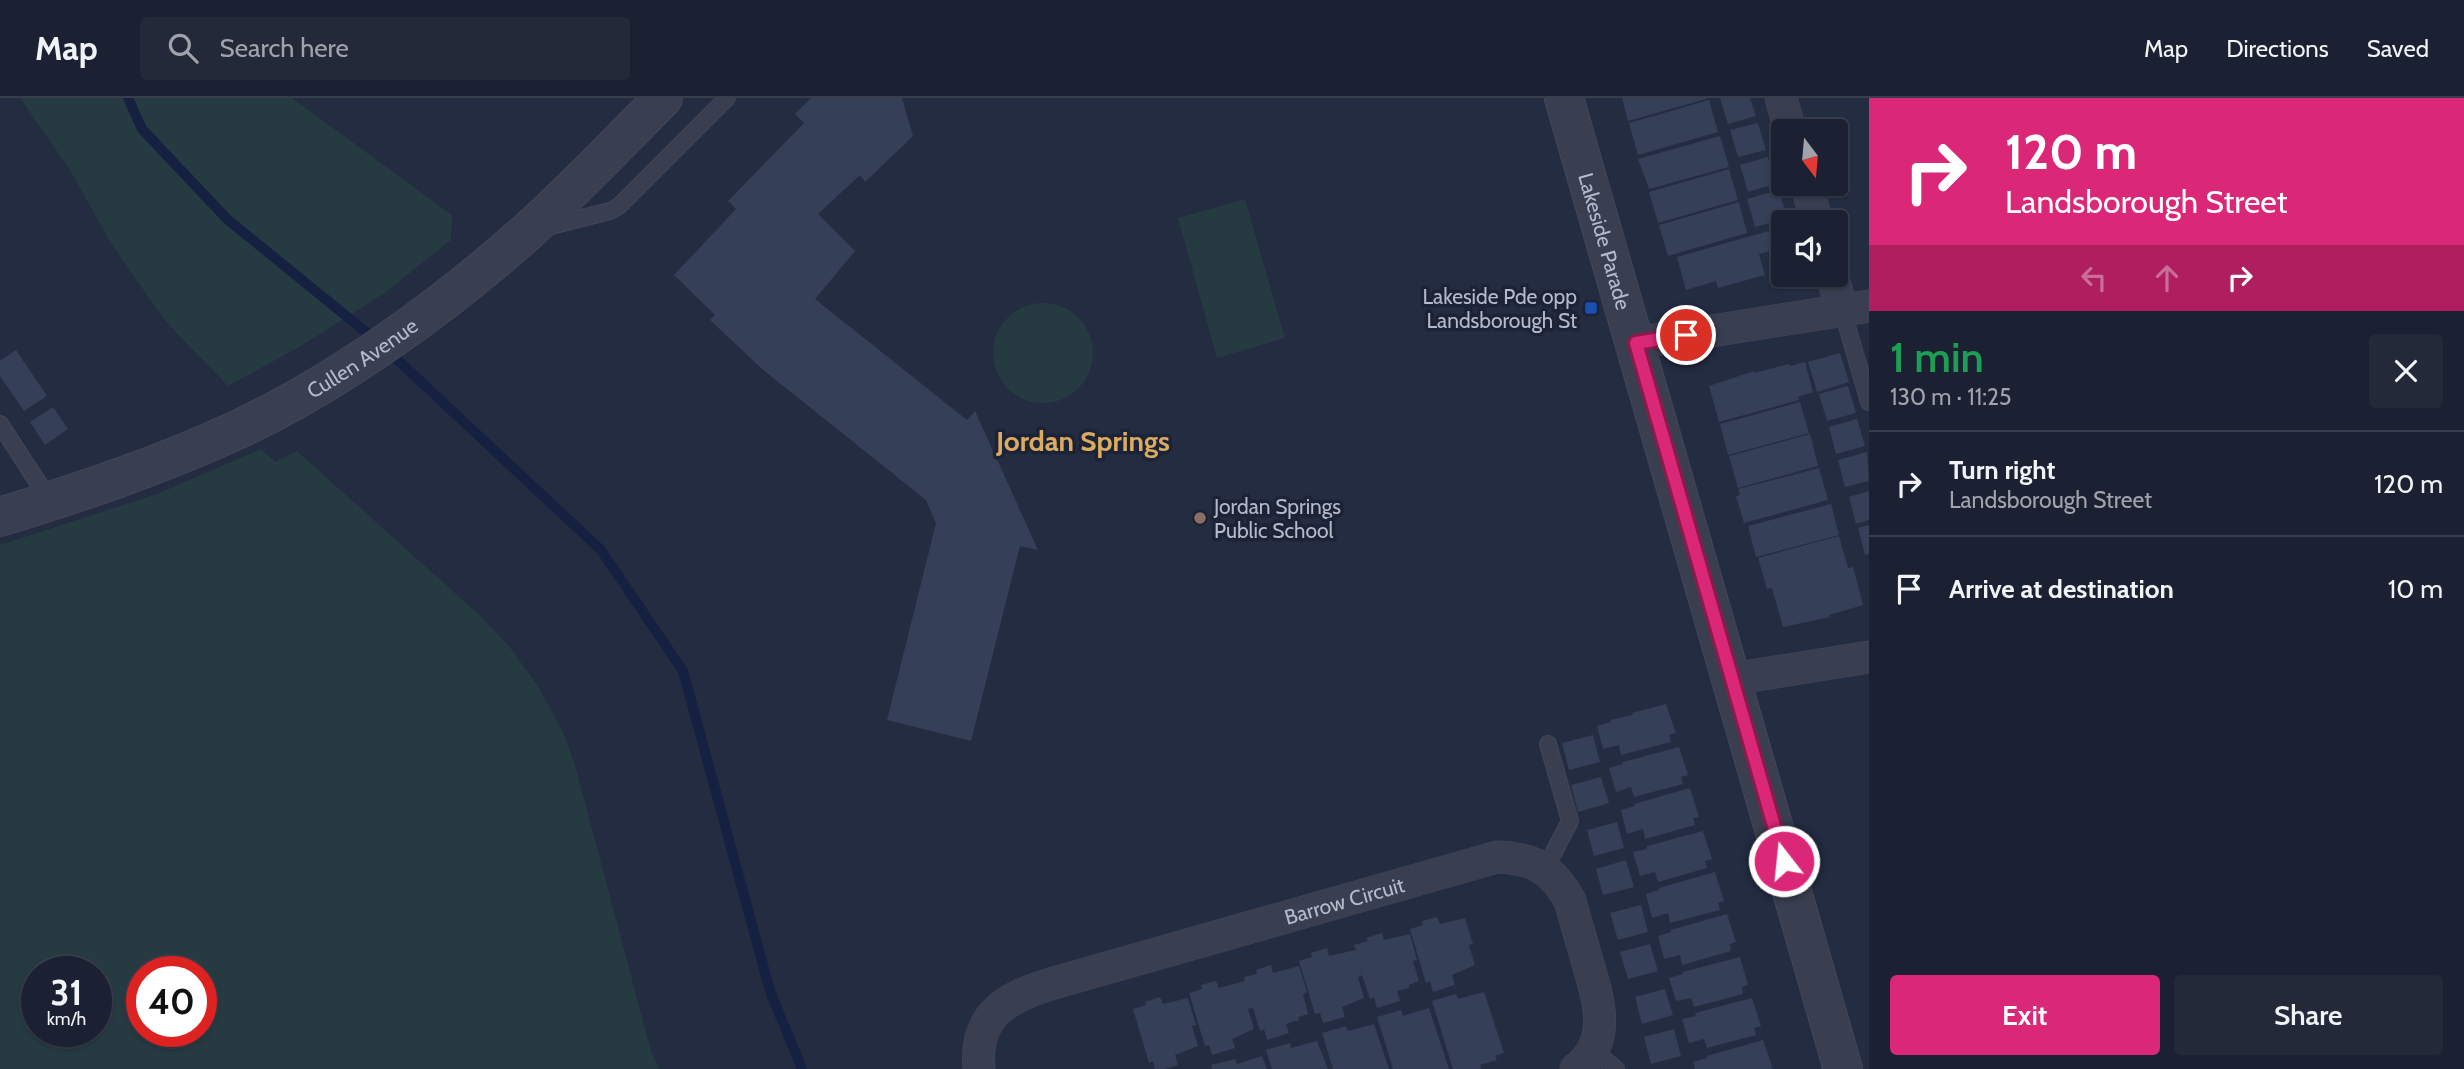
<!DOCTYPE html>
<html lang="en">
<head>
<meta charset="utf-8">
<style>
	body { margin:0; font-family:Cabin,sans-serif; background:#24293a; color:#f1f3f6; height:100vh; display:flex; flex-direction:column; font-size:26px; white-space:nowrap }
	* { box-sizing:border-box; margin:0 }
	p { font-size:23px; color:#a0a3ac }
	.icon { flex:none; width:38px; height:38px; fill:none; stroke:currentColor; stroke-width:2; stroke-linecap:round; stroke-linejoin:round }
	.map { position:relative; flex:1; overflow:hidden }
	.panel { display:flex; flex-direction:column; background:#1b2132; width:595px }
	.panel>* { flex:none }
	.top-card { background:#db2777; color:#fff; overflow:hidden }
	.needle { width:46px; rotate:164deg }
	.controls { position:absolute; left:1771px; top:21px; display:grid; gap:14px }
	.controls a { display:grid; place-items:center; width:77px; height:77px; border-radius:7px; background:#1b2132; box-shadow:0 2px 5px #0004,0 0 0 2px #393e4d; font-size:35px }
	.speed { position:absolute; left:21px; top:858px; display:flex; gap:14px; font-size:35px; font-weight:700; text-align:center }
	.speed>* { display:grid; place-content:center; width:91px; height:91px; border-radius:50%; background:#1b2132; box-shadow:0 2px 5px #0004,0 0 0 2px #393e4d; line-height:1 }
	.speed small { font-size:18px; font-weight:400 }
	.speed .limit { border:10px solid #d22; background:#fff; color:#111 }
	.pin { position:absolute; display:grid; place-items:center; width:60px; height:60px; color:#fff; margin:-30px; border:4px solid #fff; border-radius:50%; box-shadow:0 2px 7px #0007 }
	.me { position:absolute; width:77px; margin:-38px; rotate:344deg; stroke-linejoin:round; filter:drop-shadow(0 0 5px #0008) }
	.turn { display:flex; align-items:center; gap:24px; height:147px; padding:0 21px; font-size:32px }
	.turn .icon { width:91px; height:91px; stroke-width:2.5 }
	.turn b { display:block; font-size:49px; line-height:60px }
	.lanes { display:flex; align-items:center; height:66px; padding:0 21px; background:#0003; justify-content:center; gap:35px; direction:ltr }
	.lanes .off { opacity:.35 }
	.round { display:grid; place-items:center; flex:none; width:74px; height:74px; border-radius:7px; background:#24293a }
	.headline { display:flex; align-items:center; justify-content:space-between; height:119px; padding:0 21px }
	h1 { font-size:42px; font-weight:600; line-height:52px; color:#1e9e55 }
	.action { display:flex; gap:14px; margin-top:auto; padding:14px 21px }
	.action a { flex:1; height:80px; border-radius:7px; background:#db2777; color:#fff; font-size:28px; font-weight:600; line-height:80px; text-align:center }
	.action a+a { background:#24293a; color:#f1f3f6 }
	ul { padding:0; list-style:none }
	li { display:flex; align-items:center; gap:21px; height:105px; padding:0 21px; border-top:2px solid #393e4d }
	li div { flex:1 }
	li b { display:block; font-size:26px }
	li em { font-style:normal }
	header { display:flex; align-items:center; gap:42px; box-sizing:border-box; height:98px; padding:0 35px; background:#1b2132; border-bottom:2px solid #393e4d }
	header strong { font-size:33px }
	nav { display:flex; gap:38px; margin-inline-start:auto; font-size:24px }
	.search { width:490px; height:63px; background:#24293a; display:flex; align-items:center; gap:18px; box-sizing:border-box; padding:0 24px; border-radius:7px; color:#a0a3ac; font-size:26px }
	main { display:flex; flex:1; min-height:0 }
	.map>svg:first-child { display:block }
</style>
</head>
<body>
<header>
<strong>Map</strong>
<div class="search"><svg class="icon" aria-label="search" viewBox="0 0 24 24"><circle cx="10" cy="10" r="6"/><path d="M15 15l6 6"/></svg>Search here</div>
<nav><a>Map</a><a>Directions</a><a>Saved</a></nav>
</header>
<main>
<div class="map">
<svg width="1869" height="971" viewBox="0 0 1869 971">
	<rect width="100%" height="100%" fill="#242c42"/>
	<path fill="#263a42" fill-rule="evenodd" d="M20,0H292L452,117L451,142L386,194L301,248L228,288L169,227L149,200L111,145L70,72Z
		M1245,101L1285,240L1217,260L1178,120Z
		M993 255a50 50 0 1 1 100 0a50 50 0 1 1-100 0Z
		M261,351L275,364L297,353L476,514L509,548L538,588L563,634L575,667L651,953L659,971H0V447L157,396ZM37,873H96V933H37ZM142,873H201V933H142Z"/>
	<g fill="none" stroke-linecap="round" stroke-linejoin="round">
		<path stroke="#162040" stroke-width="10" d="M128,0L142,31L227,121L377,243
			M388,253L601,452L683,573L770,893L802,971"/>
	</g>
	<path fill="#363f58" d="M811,0H902L913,38L865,84L860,77L818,116L855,153L815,201L967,322L975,313L1038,452L1020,448L971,643L887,622L936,425L926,402L762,271L710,222L715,217L674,177L736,111L728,103L804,25L795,16Z
		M1622,0H1706V1L1628,23Z
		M1720,0H1750L1756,18L1728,26Z
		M1709,2L1718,34L1638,57L1629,25Z
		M1758,25L1766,52L1738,59L1730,32Z
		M1720,38L1729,69L1649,91L1638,61Z
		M1768,59L1775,86L1748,94L1740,67Z
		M1729,71L1738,102L1658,125L1649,94Z
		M1779,92L1787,120L1755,129L1747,101Z
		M1739,104L1747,135L1668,158L1659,127Z
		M1783,129V149L1759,156L1765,177L1718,190L1716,183L1686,192L1677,159Z
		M16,252L47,298L24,313L0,278V263Z
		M1840,255L1849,284L1817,294L1808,264Z
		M1805,264L1813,294L1798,299L1799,302L1719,324L1709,288L1754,273V275L1789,266L1790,268Z
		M1848,288L1856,315L1827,323L1819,296Z
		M1800,304L1809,335L1728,357L1720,326Z
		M53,309L68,331L45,347L30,324Z
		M1857,321L1865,348L1836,356L1829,329Z
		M1810,336L1818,368L1738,390L1729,358Z
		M1867,354L1869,383L1845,389L1838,362Z
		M1819,370L1828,402L1744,425L1736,398L1740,397L1738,391Z
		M1869,393V422L1856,426L1849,399Z
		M1831,406L1839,437L1756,459L1748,428Z
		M1869,427V456L1865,457L1858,430Z
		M1839,438L1848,470L1853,469L1863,507L1829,517L1830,519L1783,529L1772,490L1767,491L1758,460Z
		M1666,606L1676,635L1669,637L1671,644L1621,657L1619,647L1603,651L1597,628L1611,624L1610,622L1633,617L1632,615Z
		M1593,637L1600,664L1569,672L1562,645Z
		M1679,649L1688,677L1681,679L1683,686L1634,699L1631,689L1616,694L1609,670L1623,666V664Z
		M1601,679L1609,705L1578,714L1571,687Z
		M1690,690L1699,719L1693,720L1695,727L1645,741L1643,731L1627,736L1621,712L1635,708L1634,706Z
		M1617,724L1624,750L1594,758L1587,732Z
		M1703,733L1712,761L1705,763L1707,770L1658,784L1655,774L1640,778L1633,754L1647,751V748Z
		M1626,762L1634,789L1603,797L1596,771Z
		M1715,774L1724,803L1718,805L1720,812L1670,825L1668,815L1652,820L1646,796L1659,792V790Z
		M1641,807L1648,834L1618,842L1610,815Z
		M1727,816L1736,844L1730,846L1731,853L1682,867L1680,857L1664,861L1658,838L1671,834V832Z
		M1437,819L1440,826L1465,820L1473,846L1469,847L1475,867L1452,877L1455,887L1433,894L1430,883L1426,885L1410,831L1423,827L1422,823Z
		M1382,835L1384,842L1410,836L1417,862L1413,863L1419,883L1409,887V890L1397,893L1400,903L1377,910L1374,899L1370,901L1358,865L1362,878L1358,879L1364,900L1342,909L1345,919L1323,925L1320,915L1315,916L1299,863L1312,859L1311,855L1327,850L1329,858L1356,852L1354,847L1368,843L1366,840Z
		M1650,846L1658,873L1628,881L1620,854Z
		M1740,859L1748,887L1742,889L1743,896L1694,909L1691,900L1676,903L1669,880L1683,876V874Z
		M1271,867L1273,875L1299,868L1307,894L1303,896L1308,916L1298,919L1299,922L1286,926L1289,935L1267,942L1264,931L1260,933L1253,910L1248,911L1254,931L1232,941L1235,950L1212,957L1209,947L1205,948L1189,895L1202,891L1201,887L1216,883L1219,890L1245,883L1244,879L1257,876L1256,872Z
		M1665,891L1673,917L1642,926L1635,899Z
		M1484,894L1504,955L1495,958L1497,962L1480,967L1481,971H1453L1432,903L1456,896L1458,901Z
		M1160,899L1163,906L1188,900L1196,927L1192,928L1198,948L1175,957L1178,967L1165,971H1155L1153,963L1149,965L1133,911L1146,907L1145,904Z
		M1752,900L1761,928L1754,930L1756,937L1707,950L1704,941L1689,945L1682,921L1696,918L1695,915Z
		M1429,910L1449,971H1393L1377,919L1401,912L1403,918Z
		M1374,926L1389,971H1333L1322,935L1346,928L1348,933Z
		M1674,931L1681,958L1651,966L1644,939Z
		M1763,942L1773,971H1695L1693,964L1707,960V958Z
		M1317,943L1328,971H1272L1266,952L1290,945L1291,950Z
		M1262,958L1267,971H1212L1211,967L1235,961L1237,966Z"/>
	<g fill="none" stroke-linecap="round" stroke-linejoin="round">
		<defs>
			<path id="service" d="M547,129L610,113L619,108L727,0
				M1842,211L1869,304
				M0,326L50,403
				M1545,771L1570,723L1548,646
				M1593,952L1616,971"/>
			<g id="minor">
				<path d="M1781,0L1790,33"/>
				<path d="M1806,86L1817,124"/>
				<path d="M1832,177L1842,211"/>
				<path d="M1636,245L1869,208"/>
				<path d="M1732,581L1869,559"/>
				<path id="s1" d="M979,971C974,916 1007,899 1054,885L1497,759C1533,760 1553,771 1570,803C1576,824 1582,845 1588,866C1599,903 1612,944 1576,971"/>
			</g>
			<g id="tertiary">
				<path id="s2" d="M1564,0L1843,971"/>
				<path id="s3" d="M0,419C81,394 162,367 239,331C339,284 444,208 527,134C574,92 618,45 663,0"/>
			</g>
		</defs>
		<use href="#service" stroke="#42475a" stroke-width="18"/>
		<use href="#minor" stroke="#42475a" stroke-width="33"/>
		<use href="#tertiary" stroke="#42475a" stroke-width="40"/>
		<use href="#service" stroke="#393f51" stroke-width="16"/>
		<use href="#minor" stroke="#393f51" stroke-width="32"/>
		<use href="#tertiary" stroke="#393f51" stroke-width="38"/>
	</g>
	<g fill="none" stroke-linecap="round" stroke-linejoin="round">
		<defs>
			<path id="route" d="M1686,237L1636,245L1784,763"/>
		</defs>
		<use href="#route" stroke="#8e194d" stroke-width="18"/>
		<use href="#route" stroke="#db2777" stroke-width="12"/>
	</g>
	<rect fill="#1a4fb4" stroke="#1d2336" stroke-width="2.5" x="1584" y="203" width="14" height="14" rx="3.5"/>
	<circle fill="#8d6e63" stroke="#1d2336" stroke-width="2.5" cx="1200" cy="420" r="7"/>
	<g text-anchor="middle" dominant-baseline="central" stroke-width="7" stroke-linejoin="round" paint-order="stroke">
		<g font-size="21" fill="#b5bacb" stroke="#1d2336">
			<text stroke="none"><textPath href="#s2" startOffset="149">Lakeside Parade</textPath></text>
			<text stroke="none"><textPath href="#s3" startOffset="397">Cullen Avenue</textPath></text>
			<text stroke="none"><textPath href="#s1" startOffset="429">Barrow Circuit</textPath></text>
		</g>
		<g font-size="21" fill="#b5bacb" stroke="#1d2336" text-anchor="end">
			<text x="1577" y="198">Lakeside Pde opp<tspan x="1577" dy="24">Landsborough St</tspan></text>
			<text x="1214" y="408" text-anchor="start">Jordan Springs<tspan x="1214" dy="24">Public School</tspan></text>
		</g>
		<g font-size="28" font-weight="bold" fill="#dbab61" stroke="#1d2336">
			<text x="1083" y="343">Jordan Springs</text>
		</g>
	</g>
</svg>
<div class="controls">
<a><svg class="needle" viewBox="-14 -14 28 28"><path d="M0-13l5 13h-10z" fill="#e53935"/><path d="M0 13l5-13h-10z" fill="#a0a3ac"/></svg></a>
<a><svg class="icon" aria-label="sound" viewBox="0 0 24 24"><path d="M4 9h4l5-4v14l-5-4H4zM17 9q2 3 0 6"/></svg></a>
</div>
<div class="speed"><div>31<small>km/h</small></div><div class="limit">40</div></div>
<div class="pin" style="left:1686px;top:237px;background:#d93025"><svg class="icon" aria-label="arrive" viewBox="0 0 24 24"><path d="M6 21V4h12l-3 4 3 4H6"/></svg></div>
<svg class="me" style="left:1784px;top:763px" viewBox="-20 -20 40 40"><circle r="17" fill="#db2777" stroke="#fff" stroke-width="3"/><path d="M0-11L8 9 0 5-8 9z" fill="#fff"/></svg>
</div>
<section class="panel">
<div class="top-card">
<div class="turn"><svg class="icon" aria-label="right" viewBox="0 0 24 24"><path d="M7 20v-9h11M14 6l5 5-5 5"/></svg><div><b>120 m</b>Landsborough Street</div></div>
<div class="lanes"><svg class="icon off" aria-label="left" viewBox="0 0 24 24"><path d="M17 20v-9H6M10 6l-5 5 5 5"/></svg><svg class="icon off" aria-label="ahead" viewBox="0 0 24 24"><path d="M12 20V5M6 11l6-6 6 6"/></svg><svg class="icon" aria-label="right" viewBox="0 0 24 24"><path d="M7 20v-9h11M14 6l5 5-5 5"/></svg></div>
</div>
<div class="headline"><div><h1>1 min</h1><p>130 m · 11:25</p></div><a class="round"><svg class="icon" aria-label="close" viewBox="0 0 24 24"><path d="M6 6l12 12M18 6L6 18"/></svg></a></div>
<ul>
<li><svg class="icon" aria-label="right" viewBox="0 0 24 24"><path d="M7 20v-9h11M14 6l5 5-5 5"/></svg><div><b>Turn right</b><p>Landsborough Street</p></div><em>120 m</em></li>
<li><svg class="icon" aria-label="arrive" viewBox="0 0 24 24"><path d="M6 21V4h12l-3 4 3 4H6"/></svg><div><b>Arrive at destination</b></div><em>10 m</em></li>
</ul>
<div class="action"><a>Exit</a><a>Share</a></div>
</section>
</main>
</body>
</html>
